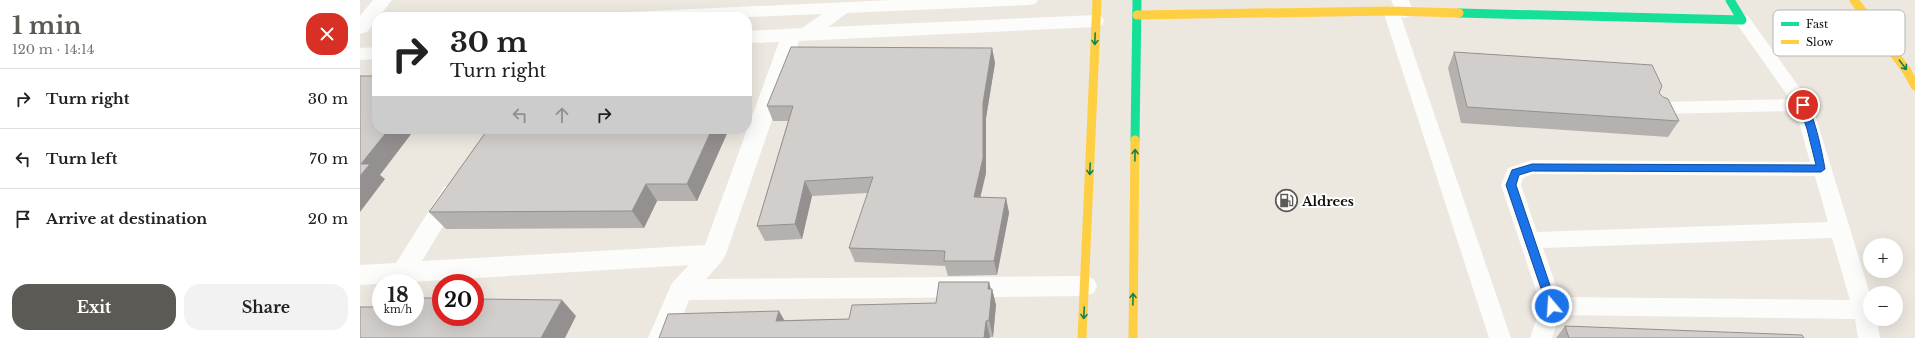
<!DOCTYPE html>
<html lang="en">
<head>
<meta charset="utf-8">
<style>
	body { margin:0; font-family:"Libre Baskerville",serif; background:#f2f2f2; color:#222; height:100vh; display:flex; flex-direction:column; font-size:15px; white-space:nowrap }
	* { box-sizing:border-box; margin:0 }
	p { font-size:13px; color:#767676 }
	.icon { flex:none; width:22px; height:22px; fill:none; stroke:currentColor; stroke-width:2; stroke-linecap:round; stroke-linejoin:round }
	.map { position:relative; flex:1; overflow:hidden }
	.side { display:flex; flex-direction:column; background:#fff; width:360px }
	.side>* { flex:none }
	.guide { position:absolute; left:12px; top:12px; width:380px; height:122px; border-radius:16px; box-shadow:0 4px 16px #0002; background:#fff; color:#222; overflow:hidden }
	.fabs { position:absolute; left:1503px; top:238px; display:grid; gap:8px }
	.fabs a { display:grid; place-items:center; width:40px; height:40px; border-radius:50%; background:#fff; box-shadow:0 4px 16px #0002; font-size:20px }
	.speed { position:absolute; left:12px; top:274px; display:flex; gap:8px; font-size:20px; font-weight:700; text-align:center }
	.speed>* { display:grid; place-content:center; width:52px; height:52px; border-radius:50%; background:#fff; box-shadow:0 4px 16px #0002; line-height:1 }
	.speed small { font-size:10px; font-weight:400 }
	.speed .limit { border:6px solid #d22; background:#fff; color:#111 }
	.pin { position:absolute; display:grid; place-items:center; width:34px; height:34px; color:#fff; margin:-17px; border:2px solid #fff; border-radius:50%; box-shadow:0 1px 4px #0007 }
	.me { position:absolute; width:44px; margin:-22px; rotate:342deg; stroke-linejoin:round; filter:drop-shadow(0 0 3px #0008) }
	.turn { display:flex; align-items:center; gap:14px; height:84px; padding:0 12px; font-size:18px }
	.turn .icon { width:52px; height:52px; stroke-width:2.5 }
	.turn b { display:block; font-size:28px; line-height:34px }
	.lanes { display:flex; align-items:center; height:38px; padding:0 12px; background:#0003; justify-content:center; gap:20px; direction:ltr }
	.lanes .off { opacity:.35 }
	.round { display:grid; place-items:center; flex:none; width:42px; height:42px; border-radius:16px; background:#f2f2f2 }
	.head { display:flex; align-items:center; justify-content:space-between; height:68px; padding:0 12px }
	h1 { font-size:24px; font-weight:700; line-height:30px; color:#5c5a54 }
	.action { display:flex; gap:8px; margin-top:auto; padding:8px 12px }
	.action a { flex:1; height:46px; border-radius:16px; background:#5c5a54; color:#fff; font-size:16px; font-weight:700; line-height:46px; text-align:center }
	.action a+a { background:#f2f2f2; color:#222 }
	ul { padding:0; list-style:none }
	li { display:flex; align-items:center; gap:12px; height:60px; padding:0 12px; border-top:1px solid #e0e0e0 }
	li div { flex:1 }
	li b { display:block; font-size:15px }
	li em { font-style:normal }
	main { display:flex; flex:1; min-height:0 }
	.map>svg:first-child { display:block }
</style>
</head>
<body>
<main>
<section class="side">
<div class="head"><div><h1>1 min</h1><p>120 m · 14:14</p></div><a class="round" style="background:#d93025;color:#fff"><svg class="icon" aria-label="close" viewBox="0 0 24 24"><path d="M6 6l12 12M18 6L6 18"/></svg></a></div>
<ul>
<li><svg class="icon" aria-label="right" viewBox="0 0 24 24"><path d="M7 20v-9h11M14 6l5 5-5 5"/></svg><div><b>Turn right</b></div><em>30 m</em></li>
<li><svg class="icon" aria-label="left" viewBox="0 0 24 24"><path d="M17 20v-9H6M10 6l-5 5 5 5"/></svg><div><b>Turn left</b></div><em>70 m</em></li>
<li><svg class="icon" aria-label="arrive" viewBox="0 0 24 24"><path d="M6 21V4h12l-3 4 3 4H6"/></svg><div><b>Arrive at destination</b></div><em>20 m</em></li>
</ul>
<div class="action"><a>Exit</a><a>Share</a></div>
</section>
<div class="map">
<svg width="1555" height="338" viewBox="0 0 1555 338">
	<rect width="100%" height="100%" fill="#ece8e0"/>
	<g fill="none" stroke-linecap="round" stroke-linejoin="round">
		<path fill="#fcfcfa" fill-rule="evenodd" d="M1031,6L1037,8L1039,11L1151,338H1129L1023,11L1025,8Z
			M1382,15L1388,16L1452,105L1510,294V319H1517L1520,338H1498L1495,319L1200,315L1192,338H1170L1181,306L1141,185L1148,168L1172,160L1450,162L1436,111L1299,114L1293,112L1290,108L1293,104L1299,102L1430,99L1374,20L1376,16ZM1173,174L1455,176L1468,222L1177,232L1161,185L1163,178ZM1472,238L1490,300L1200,297L1183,248Z"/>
		<path fill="#fcfcfa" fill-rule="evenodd" d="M13,0H32L7,32L0,34V16Z
			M532,0H678L675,4L669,5L487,13L468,27L735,15L742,17L744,21L742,25L735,27L439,41L366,254L362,261L346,279L725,276L734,279L737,286L734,293L725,296L329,300L314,338H288L312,283L329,265L0,285V265L36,263L84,187L92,184L100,187L103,193L62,261L345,245L419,42L387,43V31L442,28L462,14L387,17H244L246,13Z
			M1031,0H1049L1053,12L1050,16L1044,18L1038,16Z
			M17,47V59L0,60V48Z"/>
		<path stroke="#16e098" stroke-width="9" d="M1099,13L1382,20L1370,0
			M775,140L777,1"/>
		<path stroke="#ffcf43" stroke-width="9" d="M1494,0L1547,71L1555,86
			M777,15L1031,11L1099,13
			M722,338L737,0
			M773,338L775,140"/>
	</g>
	<path fill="#b5b1af" d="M632,48L635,63L626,118V173L620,197L646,198L649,213L637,275L588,276L585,266L495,262L489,248L508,193L452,196L442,239L405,241L397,226L428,121H413L407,106Z
		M1094,52L1299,93L1319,121L1308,137L1101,123L1088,68Z
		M128,129H369L337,201H297L284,228L86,229L69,212Z
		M629,282L630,289H632L636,305L633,337L299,338L419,311L424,320L489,319L576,303Z
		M1205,326L1444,338H1196Z"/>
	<path fill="#93908f" d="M632,48L635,63L626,118V173L617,212L614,197L623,103Z
		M29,129H55L20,175L25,179L0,212V176L1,164Z
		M352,129H369L337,201L327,184Z
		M445,181L452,196L442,239L435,224Z
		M286,184L297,201L284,228L272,211Z
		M646,198L649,213L637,275L634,261Z
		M629,282L632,293V289L636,305L633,337L629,320L628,289Z
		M202,300L216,316L205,338H181Z
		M419,311L428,327L416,321Z
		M626,321L630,337V338H624Z"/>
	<path fill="#d2cecc" stroke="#93908f" d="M431,47L632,48L623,103V158L614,197L646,198L634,261H584L585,251L489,248L513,177L445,181L435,224L397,226L433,106H407Z
		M1094,52L1292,65L1302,86L1299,93L1303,97L1308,99L1319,121L1107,107Z
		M0,76H17V129H29L1,164H10L0,176Z
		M128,129H352L327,184H286L272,211L69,212Z
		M579,282H629L628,289H632L629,320L626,321L624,338H299L308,314L419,311L416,321L489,319L492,305L576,303Z
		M55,298H81V317H115V299L202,300L181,338H0V307H21V317H55Z
		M1205,326L1442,335L1444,338H1209Z"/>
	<defs><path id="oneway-shaft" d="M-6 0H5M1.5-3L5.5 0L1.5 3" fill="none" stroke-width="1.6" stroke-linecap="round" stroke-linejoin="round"/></defs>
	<g stroke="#138157">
		<use href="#oneway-shaft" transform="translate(735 39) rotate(92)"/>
		<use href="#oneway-shaft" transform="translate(1543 65) rotate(53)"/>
		<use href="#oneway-shaft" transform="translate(775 155) rotate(-89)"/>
		<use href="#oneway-shaft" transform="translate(730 169) rotate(92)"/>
		<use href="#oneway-shaft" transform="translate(773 299) rotate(-89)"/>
		<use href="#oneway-shaft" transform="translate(724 313) rotate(93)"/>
	</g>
	<path fill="#1a73e8" stroke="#114b97" d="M1443,102C1453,105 1463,157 1465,169L1461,172L1172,171L1159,175L1156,185L1197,306L1195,309H1188L1146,185L1152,170L1172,164L1456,165L1447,129L1439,105Z"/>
	<defs>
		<symbol id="fuel-ring" viewBox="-11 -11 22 22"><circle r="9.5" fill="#fff" stroke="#5c5a54" stroke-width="1.5"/><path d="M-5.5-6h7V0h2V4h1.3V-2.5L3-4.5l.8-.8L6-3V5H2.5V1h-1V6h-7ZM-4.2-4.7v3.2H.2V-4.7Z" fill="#5c5a54"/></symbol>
	</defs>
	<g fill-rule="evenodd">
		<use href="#fuel-ring" x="914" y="188" width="25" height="25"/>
	</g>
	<g text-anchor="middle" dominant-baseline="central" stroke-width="4" stroke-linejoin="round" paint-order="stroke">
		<g font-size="13" font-weight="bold" fill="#0f0d08" stroke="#fff" text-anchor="start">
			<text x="942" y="201">Aldrees</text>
		</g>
	</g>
	<rect x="1413" y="10" width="132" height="46" rx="6" fill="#fff" stroke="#b7b6b5" stroke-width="1"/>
	<rect x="1421" y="22" width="18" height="4" fill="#16e098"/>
	<rect x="1421" y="40" width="18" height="4" fill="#ffcf43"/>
	<g font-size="11" fill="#0f0d08">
		<text x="1446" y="28">Fast</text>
		<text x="1446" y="46">Slow</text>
	</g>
</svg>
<div class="fabs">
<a>+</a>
<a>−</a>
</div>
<div class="speed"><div>18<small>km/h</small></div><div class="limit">20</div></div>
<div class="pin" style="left:1443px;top:105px;background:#d93025"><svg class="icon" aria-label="arrive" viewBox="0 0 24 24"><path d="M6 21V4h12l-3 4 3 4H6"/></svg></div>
<svg class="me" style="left:1192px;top:306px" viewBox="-20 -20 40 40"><circle r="17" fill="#1a73e8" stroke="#fff" stroke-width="3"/><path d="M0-11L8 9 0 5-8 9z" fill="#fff"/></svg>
<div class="guide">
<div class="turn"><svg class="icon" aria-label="right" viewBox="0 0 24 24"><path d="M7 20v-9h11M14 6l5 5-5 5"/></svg><div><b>30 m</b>Turn right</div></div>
<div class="lanes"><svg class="icon off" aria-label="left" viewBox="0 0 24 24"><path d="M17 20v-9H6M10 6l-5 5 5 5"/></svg><svg class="icon off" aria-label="ahead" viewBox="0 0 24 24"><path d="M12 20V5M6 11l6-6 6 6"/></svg><svg class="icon" aria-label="right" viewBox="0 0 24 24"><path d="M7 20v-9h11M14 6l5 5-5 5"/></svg></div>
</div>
</div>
</main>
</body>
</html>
